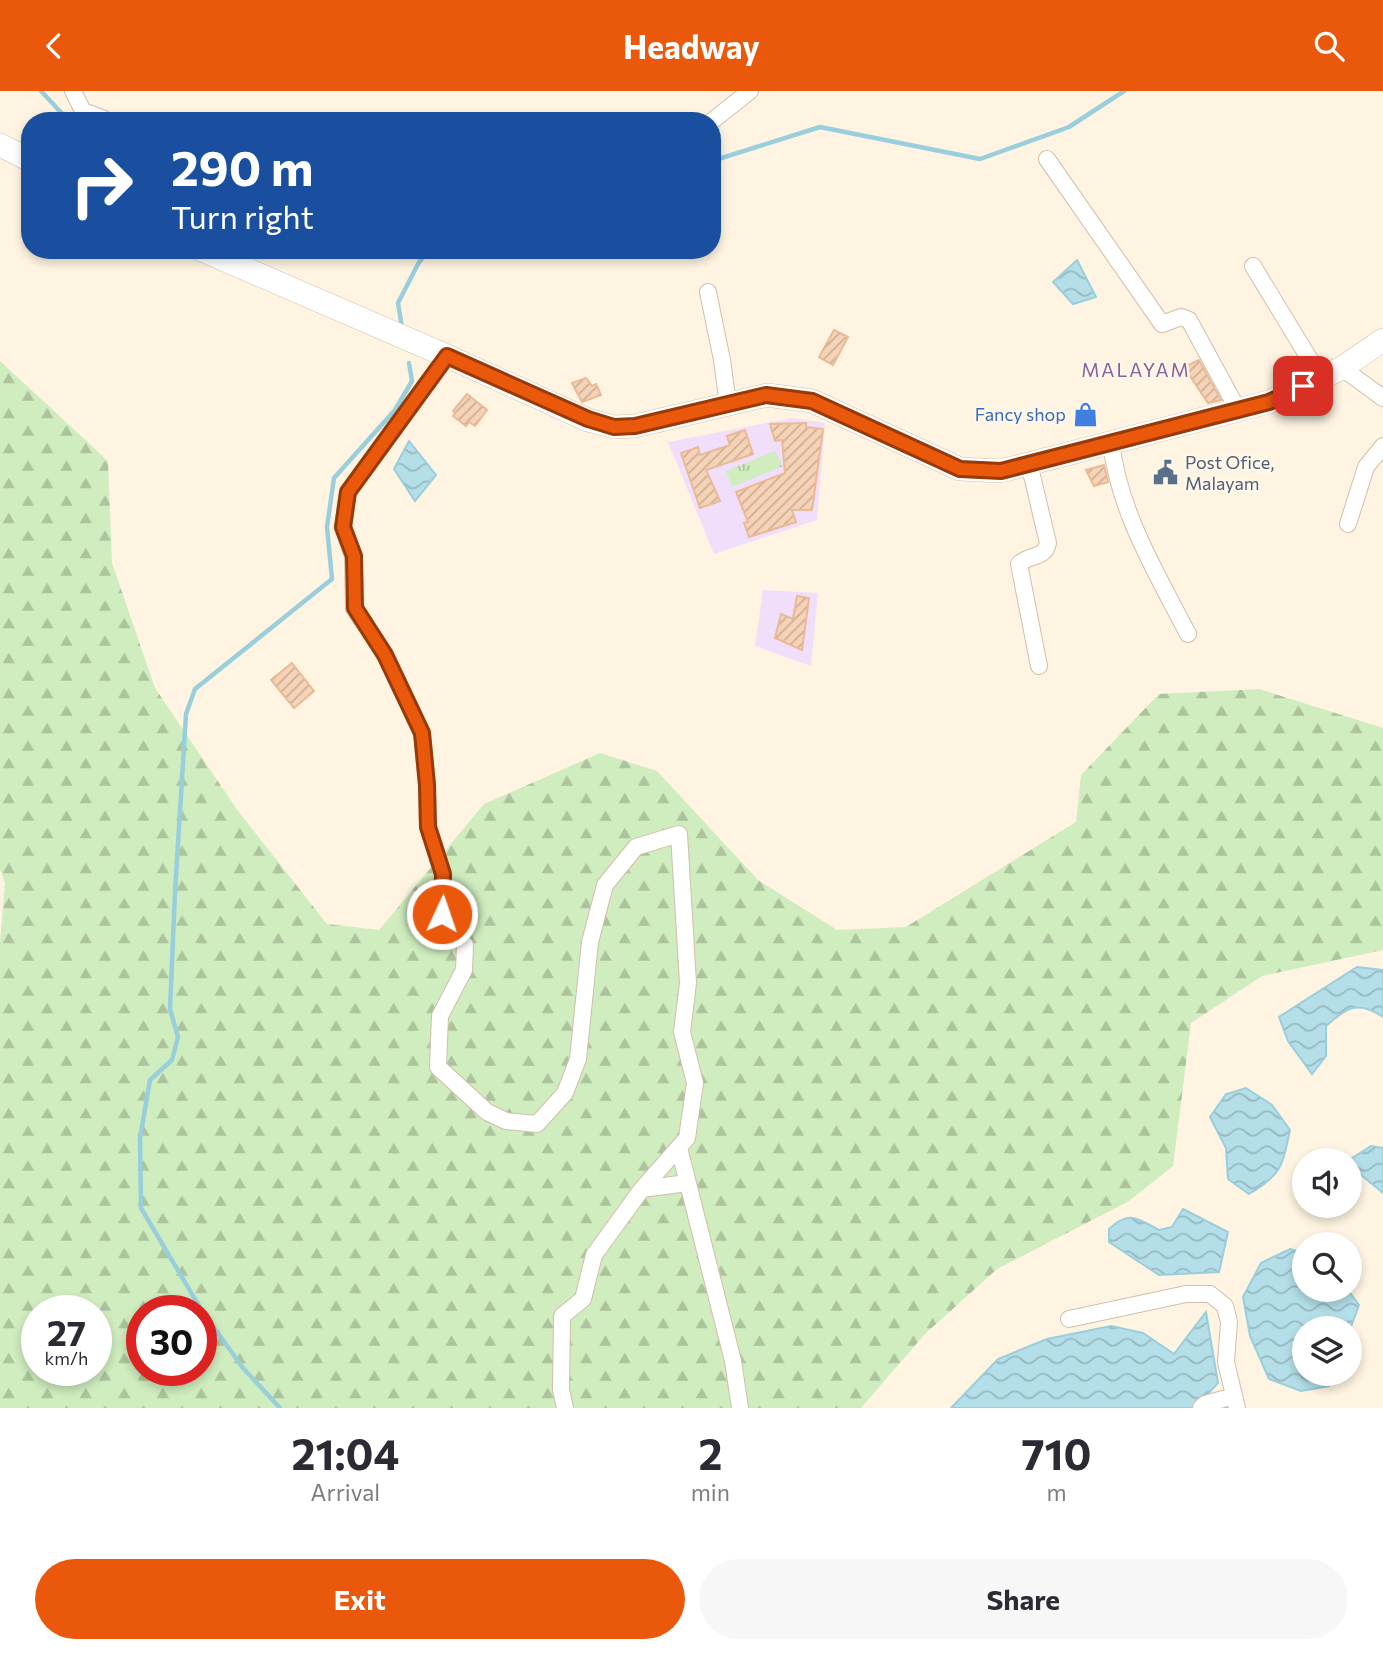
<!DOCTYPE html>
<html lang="en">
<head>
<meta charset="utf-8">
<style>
	body { margin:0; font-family:Commissioner,sans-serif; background:#f7f7f7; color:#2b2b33; height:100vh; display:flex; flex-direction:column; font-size:26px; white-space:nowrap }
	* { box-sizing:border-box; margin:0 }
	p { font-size:23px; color:#7c7c81 }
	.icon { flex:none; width:38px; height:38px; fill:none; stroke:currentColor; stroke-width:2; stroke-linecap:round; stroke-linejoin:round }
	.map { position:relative; height:1317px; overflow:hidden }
	.details { display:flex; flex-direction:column; background:#fff; flex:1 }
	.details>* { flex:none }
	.guide { position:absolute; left:21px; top:21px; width:700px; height:147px; border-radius:28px; box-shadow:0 4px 10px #0003; background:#1a4fa0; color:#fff; overflow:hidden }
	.buttons { position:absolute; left:1292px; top:1057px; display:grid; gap:14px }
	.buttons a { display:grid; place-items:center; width:70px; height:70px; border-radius:50%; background:#fff; box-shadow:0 4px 10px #0003; font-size:35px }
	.speed { position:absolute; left:21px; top:1204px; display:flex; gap:14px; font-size:35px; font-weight:700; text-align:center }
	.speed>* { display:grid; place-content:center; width:91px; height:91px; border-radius:50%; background:#fff; box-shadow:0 4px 10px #0003; line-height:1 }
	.speed small { font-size:18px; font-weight:400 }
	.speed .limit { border:10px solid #d22; background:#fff; color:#111 }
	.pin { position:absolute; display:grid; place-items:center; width:60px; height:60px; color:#fff; margin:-30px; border-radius:14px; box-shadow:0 4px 10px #0006 }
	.me { position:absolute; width:77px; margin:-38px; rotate:3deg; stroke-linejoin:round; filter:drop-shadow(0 0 5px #0008) }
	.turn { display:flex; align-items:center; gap:24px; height:147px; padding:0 35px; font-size:32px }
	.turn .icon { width:91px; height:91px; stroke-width:2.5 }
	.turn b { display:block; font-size:49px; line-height:60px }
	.eta { display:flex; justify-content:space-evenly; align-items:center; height:119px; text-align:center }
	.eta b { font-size:42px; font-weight:700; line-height:49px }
	.action { display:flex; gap:14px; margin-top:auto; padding:14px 35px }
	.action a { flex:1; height:80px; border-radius:42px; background:#ea580c; color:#fff; font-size:28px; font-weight:700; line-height:80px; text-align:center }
	.action a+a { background:#f7f7f7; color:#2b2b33 }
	header { display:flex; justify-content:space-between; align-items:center; height:91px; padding:0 35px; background:#ea580c; color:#fff; font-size:32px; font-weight:700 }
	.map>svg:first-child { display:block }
</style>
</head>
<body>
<header><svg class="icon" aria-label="back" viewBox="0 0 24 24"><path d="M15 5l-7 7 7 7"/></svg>Headway<svg class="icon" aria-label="search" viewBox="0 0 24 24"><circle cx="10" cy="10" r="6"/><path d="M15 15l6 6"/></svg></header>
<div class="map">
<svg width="1383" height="1317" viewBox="0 0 1383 1317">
	<defs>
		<pattern id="grass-tufts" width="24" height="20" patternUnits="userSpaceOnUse" patternTransform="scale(1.75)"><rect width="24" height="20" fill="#cfedbf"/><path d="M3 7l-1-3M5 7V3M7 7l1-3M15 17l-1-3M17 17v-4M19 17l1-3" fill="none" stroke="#adc39d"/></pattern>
		<pattern id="forest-firs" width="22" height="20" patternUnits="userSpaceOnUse" patternTransform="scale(1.75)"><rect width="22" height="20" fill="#cfedbf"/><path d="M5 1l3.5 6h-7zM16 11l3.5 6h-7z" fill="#adc39d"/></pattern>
		<pattern id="water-waves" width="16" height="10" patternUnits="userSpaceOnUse" patternTransform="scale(1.75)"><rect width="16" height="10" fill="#b4dfe9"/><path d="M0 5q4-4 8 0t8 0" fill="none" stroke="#97b8bf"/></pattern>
		<pattern id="building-hatch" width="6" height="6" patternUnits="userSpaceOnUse" patternTransform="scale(1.75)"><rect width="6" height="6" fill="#f6d3b6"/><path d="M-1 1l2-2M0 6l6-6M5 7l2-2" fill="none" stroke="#ccae96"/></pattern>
	</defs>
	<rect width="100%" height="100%" fill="#fef4e1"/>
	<path fill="#f1defa" d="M793,327L825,332L817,429L714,463L668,351Z
		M763,499L818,502L811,575L755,555Z"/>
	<path fill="url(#grass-tufts)" d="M775,360L783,375L732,396L726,380Z"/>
	<path fill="url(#forest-firs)" fill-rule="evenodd" d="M0,270L108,370L112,472L155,597L238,720L327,833L379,839L484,713L600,662L657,680L758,789L837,839L906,836L1076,731L1081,684L1159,603L1259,598L1383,637V859L1262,885L1191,932L1173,1075L1129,1110L997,1178L925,1243L861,1317H0V852L5,792L0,778ZM37,1220H96V1279H37ZM142,1220H201V1279H142Z"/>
	<path fill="url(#water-waves)" stroke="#99cedc" stroke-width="2" d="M1077,169L1096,206L1073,213L1053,191Z
		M409,350L436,384L415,410L394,378Z
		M1357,876L1383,879V926C1358,909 1347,916 1326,935V965L1312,983L1288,950L1279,926Z
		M1246,997L1272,1014L1290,1039C1282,1076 1282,1083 1249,1103L1228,1088L1226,1057L1210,1026L1226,1003Z
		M1371,1055L1383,1057V1102L1349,1074V1069Z
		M1183,1118L1228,1141L1219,1181L1159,1184L1109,1151V1138C1129,1119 1137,1127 1159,1139L1172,1136Z
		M1290,1158L1304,1162V1199H1348L1359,1214L1349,1241V1237H1304V1283H1334L1329,1295L1301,1300L1269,1288L1250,1245L1243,1206L1261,1172Z
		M1206,1221L1218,1292L1195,1317H951L998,1268L1047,1248L1111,1235L1143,1242L1174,1263Z"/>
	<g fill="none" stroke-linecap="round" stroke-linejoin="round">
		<path stroke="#99cedc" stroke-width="4.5" d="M41,0L69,30
			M712,70L820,36L980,68L1069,36L1124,0
			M402,237L398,212L418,173L428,159
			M280,1317L243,1277L202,1220L141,1117L140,1047L150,989L172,969L178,946L170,918L175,801L186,623L195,598L332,488L327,436L334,387L395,319L412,290L409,272"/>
	</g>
	<path fill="url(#building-hatch)" stroke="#eaba95" stroke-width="2" d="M834,239L848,246L833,274L819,266Z
		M1199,269L1221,309L1208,312L1184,276Z
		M586,287L592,295L596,293L601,304L582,311L572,292Z
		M467,303L487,319L475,335L469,331L466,335L453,325L455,322L453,320Z
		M806,332V336L823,338L812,419H792L796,431L749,446L744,432L748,431L736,401L785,382L782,349L775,350L770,333Z
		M745,339L753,363L706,379L720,410L700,417L681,362L698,356L700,364L730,354L727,345Z
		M1104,374L1108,391L1094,395L1086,379Z
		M797,505L809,507L802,559L775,547L781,523L793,528Z
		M292,572L314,600L294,617L271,589Z"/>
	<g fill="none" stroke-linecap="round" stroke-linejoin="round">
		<defs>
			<path id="minor" d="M73,0L83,20L104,28
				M712,30L750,0
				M1047,68L1162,233L1181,226L1189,229L1238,319
				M1253,175L1321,287
				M708,201L722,269L728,313
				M447,265L348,401L343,436L353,465L354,517L385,563L422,642L427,694L428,736L443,783L442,823L465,854L464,879L440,925L438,976L487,1021L506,1030L537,1033L565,1002L578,968L590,851L605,794L636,756L679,743L688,892L682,941L695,992L687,1047L642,1098L594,1164L583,1208L562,1225L561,1299L565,1317
				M1342,277L1383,307
				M1111,351C1119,421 1156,481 1188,543
				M1029,372L1048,452C1045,468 1029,463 1019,473L1039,575
				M1348,433L1366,376L1383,355
				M679,1057L733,1270L740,1317
				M642,1098L687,1092
				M1069,1228L1186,1203H1210L1225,1215L1229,1231L1226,1271L1237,1317
				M1201,1317L1205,1313L1234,1305"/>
			<path id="secondary" d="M0,54L30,69
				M202,159L447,265L588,329L614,336L635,335L767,304L812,310L960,378L1001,380L1269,311L1342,277L1383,249"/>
		</defs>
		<use href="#minor" stroke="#d2beaa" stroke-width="18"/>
		<use href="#secondary" stroke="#d6bea7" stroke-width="24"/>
		<use href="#minor" stroke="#fff" stroke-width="16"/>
		<use href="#secondary" stroke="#fff" stroke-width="23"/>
	</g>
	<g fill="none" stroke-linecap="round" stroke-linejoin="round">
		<defs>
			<path id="route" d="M442,823L443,783L428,736L427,694L422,642L385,564L355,517L354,465L343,436L348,401L447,265L588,328L614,336L635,335L766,304L812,310L960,378L1001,380L1269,311L1303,295"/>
		</defs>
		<use href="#route" stroke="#983908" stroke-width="18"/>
		<use href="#route" stroke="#ea580c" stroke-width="12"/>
	</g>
	<defs>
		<symbol id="shop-bare" viewBox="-9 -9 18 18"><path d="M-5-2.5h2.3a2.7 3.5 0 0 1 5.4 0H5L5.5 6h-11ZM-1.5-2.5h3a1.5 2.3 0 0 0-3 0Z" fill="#3f7fe0" stroke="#fff7e9" stroke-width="2.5" paint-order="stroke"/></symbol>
		<symbol id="civic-bare" viewBox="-9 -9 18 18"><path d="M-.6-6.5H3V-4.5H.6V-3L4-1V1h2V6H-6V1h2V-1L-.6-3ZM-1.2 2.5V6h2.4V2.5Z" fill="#5c6f8a" stroke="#fff7e9" stroke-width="2.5" paint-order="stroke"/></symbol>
	</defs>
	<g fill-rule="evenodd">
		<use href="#shop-bare" x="1068" y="306" width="35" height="35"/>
		<use href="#civic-bare" x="1148" y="364" width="35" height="35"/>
	</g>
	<g text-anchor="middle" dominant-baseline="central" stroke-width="5" stroke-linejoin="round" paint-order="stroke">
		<g font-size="18" fill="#366cbe" stroke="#fff7e9" text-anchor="end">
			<text x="1066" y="323">Fancy shop</text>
		</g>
		<g font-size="18" fill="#4e5e75" stroke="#fff7e9" text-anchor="start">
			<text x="1185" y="371">Post Ofice,<tspan x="1185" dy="21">Malayam</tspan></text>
		</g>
		<g font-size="19" letter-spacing="2" fill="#8b619c" stroke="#fff7e9">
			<text x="1136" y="278">MALAYAM</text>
		</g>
	</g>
</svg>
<div class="buttons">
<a><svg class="icon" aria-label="sound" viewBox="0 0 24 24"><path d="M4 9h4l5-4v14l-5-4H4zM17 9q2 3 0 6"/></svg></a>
<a><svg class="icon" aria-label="search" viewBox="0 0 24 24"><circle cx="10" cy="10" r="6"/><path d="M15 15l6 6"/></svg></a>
<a><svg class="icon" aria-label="layers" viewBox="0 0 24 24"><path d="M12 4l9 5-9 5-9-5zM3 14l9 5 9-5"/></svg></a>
</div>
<div class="speed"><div>27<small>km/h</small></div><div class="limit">30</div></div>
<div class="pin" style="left:1303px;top:295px;background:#d93025"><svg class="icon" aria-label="arrive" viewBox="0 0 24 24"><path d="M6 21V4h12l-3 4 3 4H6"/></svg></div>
<svg class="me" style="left:442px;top:823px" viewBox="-20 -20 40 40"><circle r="17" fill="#ea580c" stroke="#fff" stroke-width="3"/><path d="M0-11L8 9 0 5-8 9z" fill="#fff"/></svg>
<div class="guide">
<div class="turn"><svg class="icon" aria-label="right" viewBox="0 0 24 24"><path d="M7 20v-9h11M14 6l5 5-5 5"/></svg><div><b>290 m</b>Turn right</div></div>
</div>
</div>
<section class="details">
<div class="eta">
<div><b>21:04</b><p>Arrival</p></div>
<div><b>2</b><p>min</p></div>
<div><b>710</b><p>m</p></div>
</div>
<div class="action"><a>Exit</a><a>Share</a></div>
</section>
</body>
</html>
